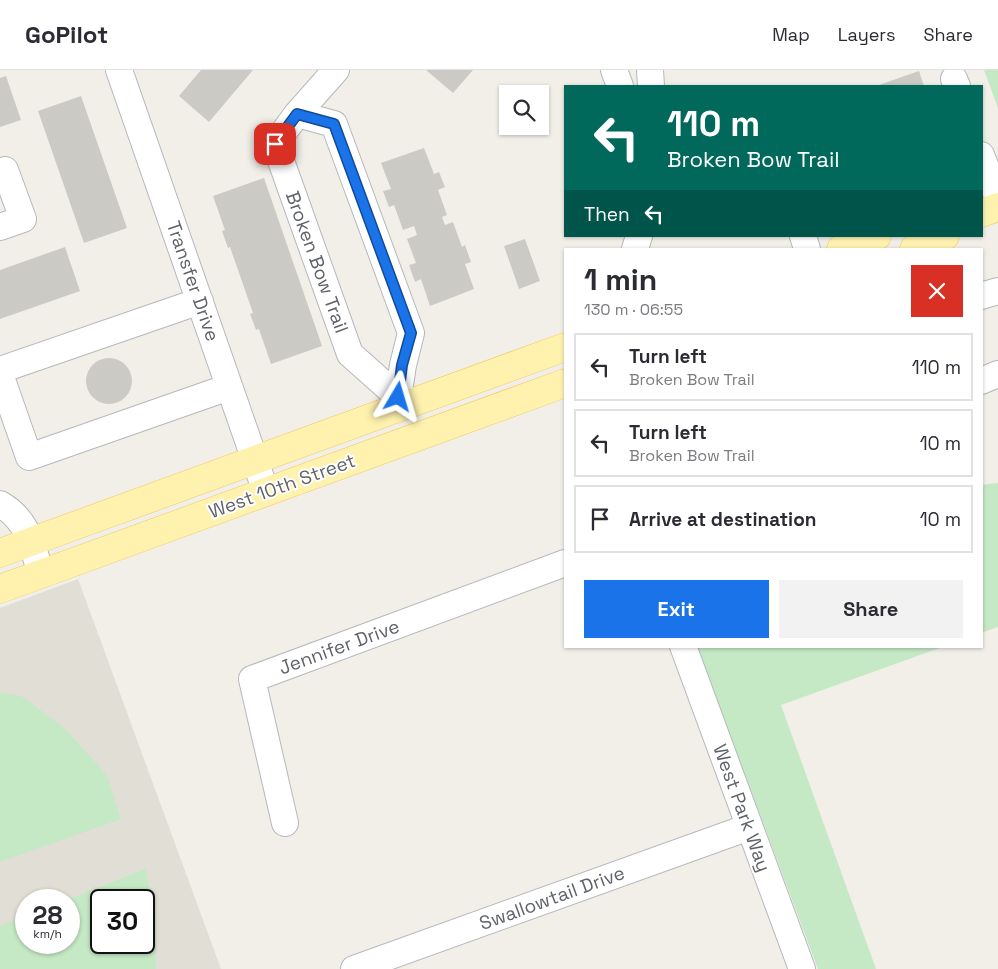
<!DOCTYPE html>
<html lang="en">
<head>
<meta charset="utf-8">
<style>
	body { margin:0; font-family:"Space Grotesk",sans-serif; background:#f2f2f3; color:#2b2b33; height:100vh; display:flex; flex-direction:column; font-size:19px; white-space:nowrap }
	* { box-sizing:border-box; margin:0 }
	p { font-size:16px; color:#7c7c81 }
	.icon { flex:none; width:28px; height:28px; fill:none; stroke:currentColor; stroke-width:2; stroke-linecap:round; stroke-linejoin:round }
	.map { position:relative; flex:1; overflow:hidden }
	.sheet { position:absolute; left:564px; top:178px; width:419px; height:400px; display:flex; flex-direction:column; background:#fff; border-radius:0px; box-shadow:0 1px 4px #0004 }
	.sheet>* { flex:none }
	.guide { position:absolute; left:564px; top:15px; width:419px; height:152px; border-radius:0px; box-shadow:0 1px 4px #0004; background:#00695c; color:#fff; overflow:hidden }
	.buttons { position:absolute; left:499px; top:15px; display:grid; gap:10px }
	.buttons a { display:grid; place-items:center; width:50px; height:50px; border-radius:0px; background:#fff; box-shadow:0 1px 4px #0004; font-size:25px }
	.speed { position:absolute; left:15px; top:819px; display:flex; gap:10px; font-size:25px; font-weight:700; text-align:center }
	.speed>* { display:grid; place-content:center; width:65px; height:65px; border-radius:50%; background:#fff; box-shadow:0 1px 4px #0004; line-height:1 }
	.speed small { font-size:12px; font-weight:400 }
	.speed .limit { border:2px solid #111; border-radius:8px; background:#fff; color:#111 }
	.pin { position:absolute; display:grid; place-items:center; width:42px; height:42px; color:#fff; margin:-21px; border-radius:10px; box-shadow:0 2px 8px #0006 }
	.me { position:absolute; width:55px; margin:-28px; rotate:7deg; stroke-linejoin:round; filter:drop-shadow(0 0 4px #0008) }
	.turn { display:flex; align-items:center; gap:18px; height:105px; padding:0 20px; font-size:22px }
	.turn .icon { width:65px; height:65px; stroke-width:2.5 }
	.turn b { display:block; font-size:35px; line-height:42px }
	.then { display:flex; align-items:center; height:48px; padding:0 20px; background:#0003; gap:10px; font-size:19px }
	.round { display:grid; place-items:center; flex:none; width:52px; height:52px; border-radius:0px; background:#f2f2f3 }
	.head { display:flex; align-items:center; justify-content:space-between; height:85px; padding:0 20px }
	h1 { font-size:30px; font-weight:600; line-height:38px }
	.cta { display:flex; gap:10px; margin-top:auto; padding:10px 20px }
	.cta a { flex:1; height:58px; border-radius:0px; background:#1a73e8; color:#fff; font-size:20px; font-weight:600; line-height:58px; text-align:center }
	.cta a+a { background:#f2f2f3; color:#2b2b33 }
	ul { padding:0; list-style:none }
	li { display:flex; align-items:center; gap:15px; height:68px; margin:0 10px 8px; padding:0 10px; border:2px solid #e1e1e2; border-radius:0px }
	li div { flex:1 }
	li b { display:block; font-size:19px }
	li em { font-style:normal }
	header { display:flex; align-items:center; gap:30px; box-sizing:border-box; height:70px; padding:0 25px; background:#fff; border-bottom:1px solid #e1e1e2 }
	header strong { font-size:24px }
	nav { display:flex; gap:28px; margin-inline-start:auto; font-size:18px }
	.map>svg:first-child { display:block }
</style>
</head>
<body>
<header>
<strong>GoPilot</strong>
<nav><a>Map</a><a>Layers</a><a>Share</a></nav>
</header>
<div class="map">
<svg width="998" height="899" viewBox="0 0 998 899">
	<rect width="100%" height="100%" fill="#f1efe8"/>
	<path fill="#e1ded6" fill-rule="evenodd" d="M78,509L221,899H0V538ZM26,830H69V872H26ZM101,830H144V872H101Z"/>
	<path fill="#c5e8c5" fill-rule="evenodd" d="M984,0H998V38Z
		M998,413V557L981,563V415Z
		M697,576H945L781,635L876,899H818Z
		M0,622L23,627L64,658L107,705L121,749L0,792Z
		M145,799L156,845V899H0V856L26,846V872H69V830H66ZM101,830H144V872H101Z"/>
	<path fill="#cccac5" d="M201,0H253L209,52L179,26Z
		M426,0H473L453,23Z
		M919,1L924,16H876Z
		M6,6L21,50L0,57V8Z
		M81,26L127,158L84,173L38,41Z
		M424,78L434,104L439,102L445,117L438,120L447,145L442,147L445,155L453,152L462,177L465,175L471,192L465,194L474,219L430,236L421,209L415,212L409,195L416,193L407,169L417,165L414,156L403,160L394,135L389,137L383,121L391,119L381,93Z
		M264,108L322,276L271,294L259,259L256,260L250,244L253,243L230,177L228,178L222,161L225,160L213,126Z
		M525,169L540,211L519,219L504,176Z
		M65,177L80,221L0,249V200Z
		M86 311a23 23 0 1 1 46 0a23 23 0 1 1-46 0Z"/>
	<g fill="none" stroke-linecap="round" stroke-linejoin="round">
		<defs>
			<path id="minor" d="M119,0L266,422
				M336,0L297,44L275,74L350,284L395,324L402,336
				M614,0L620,16
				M650,0L651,16
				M954,9L957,16
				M297,44L334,54L411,263L403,295L398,327
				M981,85L998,128
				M0,102L5,100L23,149L0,157
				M803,166L807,179
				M635,179L639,166
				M981,226L998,221
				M0,300L200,231
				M0,304L29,387L229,317
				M981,311L998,304
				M0,434C28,450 32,475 41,504
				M683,576L802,899
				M285,753L252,609L565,493
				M354,899L749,757"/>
			<path id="major" d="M981,143L998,137
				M841,179L877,166
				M914,179L945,166
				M0,483L565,277
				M0,519L565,313"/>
		</defs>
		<use href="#minor" stroke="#b5b8bc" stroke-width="28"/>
		<use href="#major" stroke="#f2c960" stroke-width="29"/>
		<use href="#minor" stroke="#fff" stroke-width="26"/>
		<use href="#major" stroke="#fff2af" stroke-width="28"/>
	</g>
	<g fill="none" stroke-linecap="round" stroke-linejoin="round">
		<defs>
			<path id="route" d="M275,74L297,44L334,54L411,263L402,295L398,327"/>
		</defs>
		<use href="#route" stroke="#114b97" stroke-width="12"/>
		<use href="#route" stroke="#1a73e8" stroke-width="9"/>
	</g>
	<g text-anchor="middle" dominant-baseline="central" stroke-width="4" stroke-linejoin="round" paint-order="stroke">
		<g font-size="19" fill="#5f6368" stroke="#fff">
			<text transform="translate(317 192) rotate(70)">Broken Bow Trail</text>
			<text transform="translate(193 211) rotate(71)">Transfer Drive</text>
			<text transform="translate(282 416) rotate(-20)">West 10th Street</text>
			<text transform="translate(339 577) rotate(-20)">Jennifer Drive</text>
			<text transform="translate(742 738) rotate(70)">West Park Way</text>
			<text transform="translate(552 828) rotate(-20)">Swallowtail Drive</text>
		</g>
	</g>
</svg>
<div class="buttons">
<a><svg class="icon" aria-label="search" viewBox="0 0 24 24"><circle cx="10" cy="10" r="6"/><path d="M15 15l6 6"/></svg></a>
</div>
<div class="speed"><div>28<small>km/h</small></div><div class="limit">30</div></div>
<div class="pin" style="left:275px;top:74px;background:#d93025"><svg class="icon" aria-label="arrive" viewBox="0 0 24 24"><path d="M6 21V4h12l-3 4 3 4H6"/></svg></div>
<svg class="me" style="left:398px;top:327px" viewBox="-20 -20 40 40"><path d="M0-17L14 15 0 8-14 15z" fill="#1a73e8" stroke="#fff" stroke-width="4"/></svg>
<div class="guide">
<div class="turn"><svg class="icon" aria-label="left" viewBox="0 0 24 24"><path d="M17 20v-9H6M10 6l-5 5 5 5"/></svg><div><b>110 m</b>Broken Bow Trail</div></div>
<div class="then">Then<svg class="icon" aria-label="left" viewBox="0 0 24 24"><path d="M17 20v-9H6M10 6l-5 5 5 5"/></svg></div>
</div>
<section class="sheet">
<div class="head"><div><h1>1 min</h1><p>130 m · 06:55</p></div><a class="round" style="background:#d93025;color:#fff"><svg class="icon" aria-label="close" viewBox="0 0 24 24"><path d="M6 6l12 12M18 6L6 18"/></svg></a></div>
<ul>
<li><svg class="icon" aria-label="left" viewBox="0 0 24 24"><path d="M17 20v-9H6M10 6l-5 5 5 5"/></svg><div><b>Turn left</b><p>Broken Bow Trail</p></div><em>110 m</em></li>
<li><svg class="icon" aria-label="left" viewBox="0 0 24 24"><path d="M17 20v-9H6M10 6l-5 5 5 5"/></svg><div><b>Turn left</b><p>Broken Bow Trail</p></div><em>10 m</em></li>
<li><svg class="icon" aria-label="arrive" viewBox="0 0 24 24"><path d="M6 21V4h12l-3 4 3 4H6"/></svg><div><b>Arrive at destination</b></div><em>10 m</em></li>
</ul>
<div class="cta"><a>Exit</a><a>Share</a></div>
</section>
</div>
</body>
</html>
